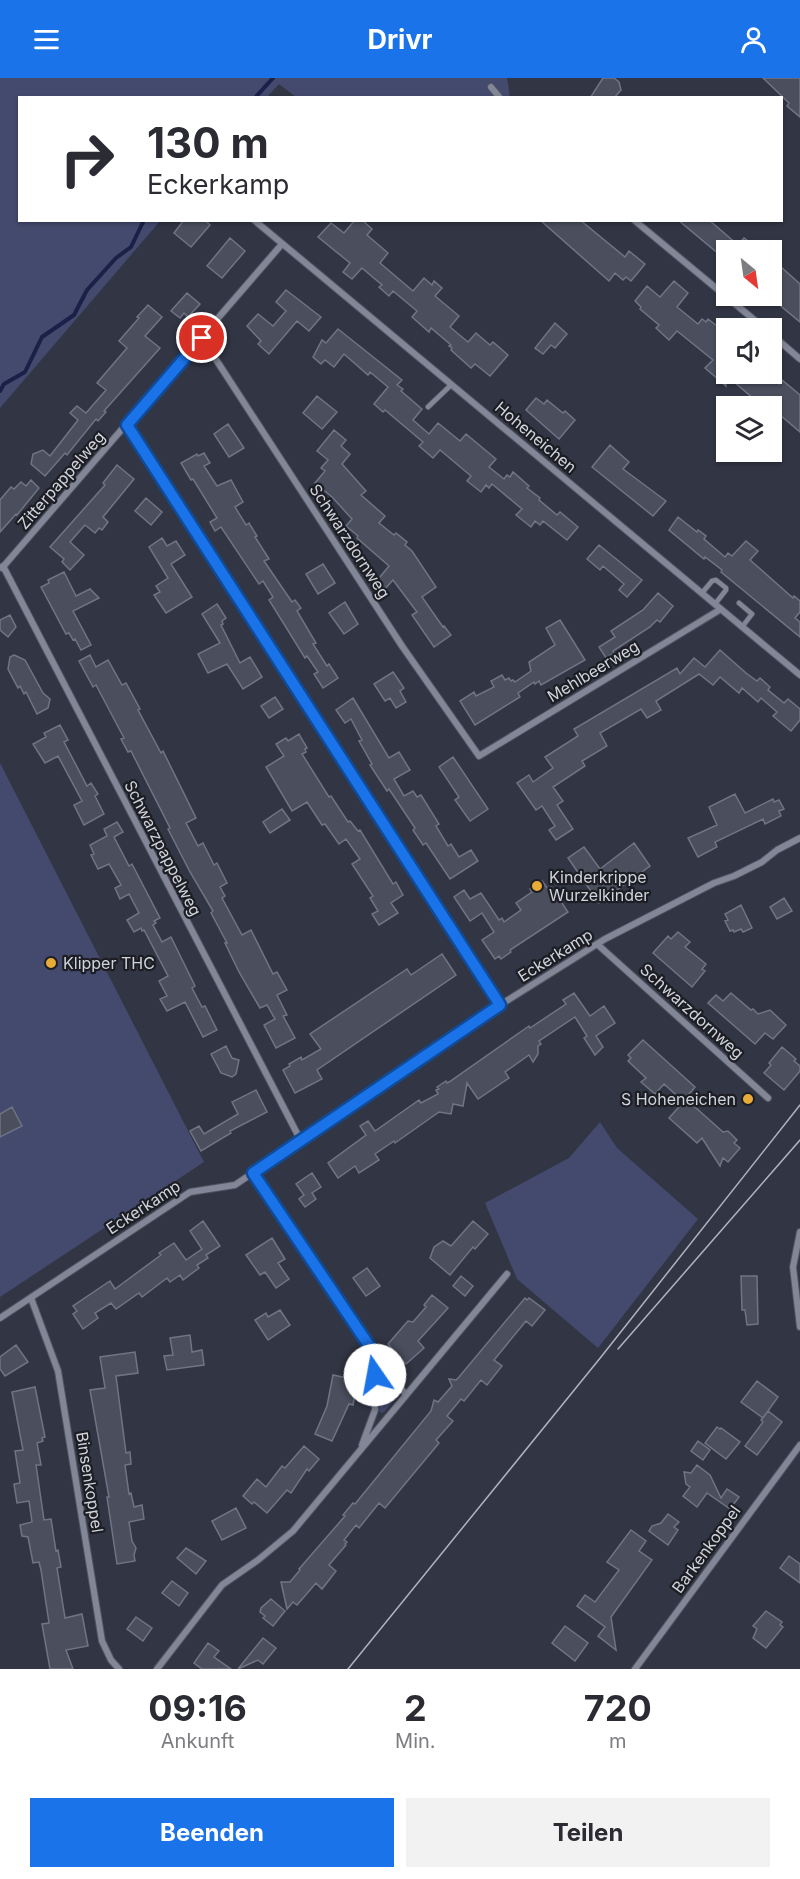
<!DOCTYPE html>
<html lang="de">
<head>
<meta charset="utf-8">
<style>
	body { margin:0; font-family:Inter,sans-serif; background:#f2f2f3; color:#2b2b33; height:100vh; display:flex; flex-direction:column; font-size:22px; white-space:nowrap }
	* { box-sizing:border-box; margin:0 }
	p { font-size:20px; color:#7c7c81 }
	.icon { flex:none; width:33px; height:33px; fill:none; stroke:currentColor; stroke-width:2; stroke-linecap:round; stroke-linejoin:round }
	.map { position:relative; height:1591px; overflow:hidden }
	.sheet { display:flex; flex-direction:column; background:#fff; flex:1 }
	.sheet>* { flex:none }
	.banner { position:absolute; left:18px; top:18px; width:765px; height:126px; border-radius:0px; box-shadow:0 2px 4px #0004; background:#fff; color:#2b2b33; overflow:hidden }
	.needle { width:39px; rotate:151deg }
	.buttons { position:absolute; left:716px; top:162px; display:grid; gap:12px }
	.buttons a { display:grid; place-items:center; width:66px; height:66px; border-radius:0px; background:#fff; box-shadow:0 2px 4px #0004; font-size:30px }
	.pin { position:absolute; display:grid; place-items:center; width:51px; height:51px; color:#fff; margin:-26px; border:3px solid #fff; border-radius:50%; box-shadow:0 2px 6px #0007 }
	.me { position:absolute; width:66px; margin:-33px; rotate:348deg; stroke-linejoin:round; filter:drop-shadow(0 0 4px #0008) }
	.turn { display:flex; align-items:center; gap:21px; height:126px; padding:0 30px; font-size:27px }
	.turn .icon { width:78px; height:78px; stroke-width:2.5 }
	.turn b { display:block; font-size:42px; line-height:51px }
	.eta { display:flex; justify-content:space-evenly; align-items:center; height:102px; text-align:center }
	.eta b { font-size:36px; font-weight:700; line-height:42px }
	.cta { display:flex; gap:12px; margin-top:auto; padding:12px 30px }
	.cta a { flex:1; height:69px; border-radius:0px; background:#1a73e8; color:#fff; font-size:24px; font-weight:700; line-height:69px; text-align:center }
	.cta a+a { background:#f2f2f3; color:#2b2b33 }
	header { display:flex; justify-content:space-between; align-items:center; height:78px; padding:0 30px; background:#1a73e8; color:#fff; font-size:27px; font-weight:700 }
	.map>svg:first-child { display:block }
</style>
</head>
<body>
<header><svg class="icon" aria-label="menu" viewBox="0 0 24 24"><path d="M4 6h16M4 12h16M4 18h16"/></svg>Drivr<svg class="icon" aria-label="person" viewBox="0 0 24 24"><circle cx="12" cy="8" r="4"/><path d="M4 21q1-7 8-7t8 7"/></svg></header>
<div class="map">
<svg width="800" height="1591" viewBox="0 0 800 1591">
	<rect width="100%" height="100%" fill="#323644"/>
	<path fill="#434a6e" d="M0,0H507L510,19H296L279,6L267,19L20,20V142L160,143L0,330Z
		M0,685L204,1084L0,1219Z
		M600,1044L617,1070L698,1141L598,1270L517,1201L485,1125L569,1080Z
		M384,1295L400,1315L384,1334L381,1335L379,1332L380,1299Z"/>
	<g fill="none" stroke-linecap="round" stroke-linejoin="round">
		<path stroke="#1b2048" stroke-width="4" d="M255,20L273,0
			M0,313L4,306L25,294L42,259L74,237L87,212L116,180L131,169L144,142"/>
	</g>
	<path fill="#4a4e5d" stroke="#707484" stroke-width="1.5" d="M603,0H614L619,4L621,12L614,20H590Z
		M763,0H800V39L787,28L789,25Z
		M184,142H205L210,147L191,169L174,155Z
		M355,142H362L372,151L367,157L388,175L380,185L413,213L424,200L432,207L434,203L442,210L435,218L459,238L450,249L468,264L476,255L490,267L493,264L508,277L490,298L475,286L471,290L451,272L452,270L449,268L451,267L431,250L429,254L412,239L417,233L393,213L389,218L379,209L382,207L362,190L352,201L343,194L350,185L318,159L331,145L344,155Z
		M540,142H580L625,179L629,173L645,186L631,203L626,199L623,202L615,195L609,203Z
		M678,142H709L738,167L744,160L760,172H726V182Z
		M230,160L245,173L222,200L207,188Z
		M771,180L800,206V244L771,220Z
		M674,203L688,215L677,229L698,246L702,241L706,244L708,241L726,255V296H767L779,306L782,302L800,317V354L780,337L771,347V328H762L726,297V308L705,290L713,282L677,253L669,262L656,250L659,247L640,231L641,229L635,223L647,208L660,219Z
		M286,212L321,239L309,253L297,243L269,276L258,266L261,263L247,248L258,236L273,248L286,233L276,224Z
		M187,215L200,226L188,239L184,235L180,240L171,233Z
		M148,227L162,239L145,258L160,270L104,333L106,334L98,343L96,341L67,377L65,375L45,398L31,386L33,376L43,372L50,378L78,342L70,335L77,328L86,335L106,312L97,305L127,270L119,263L139,240L137,239Z
		M555,245L567,256L555,270L551,267L543,276L535,270Z
		M338,251L402,302L397,307L403,311L401,313L422,331L413,342L429,356L438,345L460,363L466,356L496,381L489,389L504,401L507,397L510,399L513,394L529,408L527,410L540,420L539,422L557,437L560,434L578,449L567,462L543,443L540,447L535,443L531,449L516,437L522,431L492,406L489,410L486,407L481,414L467,403L471,398L440,372L433,380L419,368L423,364L385,332L383,334L374,326L388,309L370,294L368,297L344,276L334,289L325,282L321,286L313,279L322,262L326,265Z
		M317,318L337,334L322,351L303,335Z
		M536,320L544,326L547,322L563,335L565,333L575,342L559,361L526,332Z
		M228,346L244,370L229,379L214,356Z
		M334,352L346,362L341,368L350,376L342,386L366,413L361,417L385,438L379,445L394,457L396,455L407,464L405,467L412,473L436,509L422,519L443,549L444,548L451,557L434,569L412,537L417,534L393,502L384,512L375,505L389,488L357,460L358,458L346,448L352,441L332,419L315,405L325,393L321,390L328,382L317,373Z
		M610,367L629,384L623,391L666,423L653,438L592,389Z
		M204,375L210,385L204,388L217,408L231,402L243,424L235,429L246,447L249,445L257,458L255,459L269,481L264,483L292,524L295,522L301,530L297,533L316,565L313,566L327,588L329,586L338,600L323,610L314,596L318,594L307,578L305,580L269,522L273,519L263,503L259,506L221,449L215,453L210,444L217,440L193,401L191,402L181,385L197,376L198,378Z
		M117,387L134,401L103,439L108,444L102,452L99,450L95,455L85,447L70,464L84,477L70,492L62,484L64,481L50,469L105,407L103,405Z
		M31,402L39,410L17,437L16,436L0,454V422L11,409L14,411L21,404L26,408Z
		M146,420L162,434L151,447L135,433Z
		M678,439L697,454L698,452L706,458L704,461L725,479L728,475L732,478L746,463L758,473L750,482L793,520L794,518L800,523V534L795,540L800,544V559L721,494L722,492L705,479L704,481L669,452Z
		M162,460L167,468L176,463L185,477L171,486L192,519L166,535L154,517L160,514L156,508L168,500L149,469Z
		M599,467L642,502L627,519L619,512L624,506L603,488L600,492L587,481Z
		M323,486L335,505L318,516L306,496Z
		M64,494L76,518L90,511L99,520L73,533L91,567L81,572L75,561L73,562L69,555L66,556L41,509L49,505L48,502Z
		M658,515L673,528L660,544L657,542L650,549L613,573L614,575L606,580L599,569L615,559L611,553L643,532Z
		M345,524L358,546L344,556L329,535Z
		M217,526L226,540L222,543L223,546L221,547L240,585L250,579L262,599L243,611L227,586L208,595L198,576L220,565L202,536Z
		M10,537L16,549L8,559L0,552V542Z
		M560,542L585,582L541,607L539,603L535,606L534,604L518,615L520,619L475,647L460,623L474,614L476,618L494,609L491,603L502,597L505,602L509,600L511,603L513,602L515,604L531,593L529,584L555,567L546,550Z
		M720,572L746,595L757,603L760,600L770,609L768,612L784,625L788,621L800,631V642L791,653L773,638L777,634L761,620L758,624L742,610L739,615L720,599L713,607L699,596L656,623L661,632L647,640L641,631L600,655L607,668L582,683L585,688L553,709L563,723L557,727L573,751L556,762L549,752L555,748L542,728L536,732L517,705L529,697L533,704L553,690L545,679L578,658L574,651L677,590L680,596L694,580L705,589Z
		M14,577L25,582L43,615L50,621L48,630L37,636L26,614L24,616L20,608L18,610L8,591L10,579Z
		M90,577L96,589L108,582L122,607L126,605L140,631L138,632L161,675L163,673L196,740L186,745L198,768L203,765L214,787L217,785L227,805L220,809L225,818L222,820L242,857L251,852L273,896L277,894L287,912L277,917L287,937L283,938L295,960L276,970L264,947L275,941L267,927L260,930L239,894L225,865H227L211,835L213,833L190,794L168,751L170,750L131,673L128,674L121,661L124,660L96,607L93,609L79,583Z
		M393,594L404,610L400,613L406,624L396,630L390,620L385,623L374,606Z
		M275,619L283,631L269,640L261,628Z
		M353,620L389,680L399,674L410,692L394,701L404,718L413,713L417,719L421,717L439,746L436,748L448,768L451,766L459,779L471,772L478,783L450,801L426,765L423,767L413,752L415,750L389,711L387,713L370,687L372,686L359,663L362,662L351,641L345,645L336,632Z
		M60,647L68,662L64,664L87,708L91,705L98,716L95,718L104,736L84,747L74,727L82,723L58,678L45,685L33,666L46,659L44,655Z
		M299,656L307,670L305,671L306,674L302,676L329,719L331,718L348,744L350,743L358,753L360,752L393,806L396,804L403,817L391,825L398,835L379,847L372,836L378,833L370,820L373,818L352,786L360,781L346,761L339,766L325,746L322,747L307,724L292,733L266,689L284,678L276,666L286,660L288,663Z
		M453,679L488,731L470,743L455,722L459,719L439,689Z
		M735,716L745,735L773,721L774,724L779,722L784,731L779,733L781,738L765,746L763,741L715,764L717,769L698,779L688,760L717,747L709,729Z
		M282,731L290,742L270,755L263,744Z
		M117,744L123,754L114,759L129,788L132,786L160,840L154,843L156,845L153,847L162,864L171,859L195,908L192,910L202,929L205,928L217,952L203,959L185,924L167,933L160,921L167,918L159,903L168,898L144,852L142,853L141,850L134,854L127,842L139,835L129,816L120,821L115,810L121,807L109,786L98,791L91,777L94,776L90,767L107,758L104,751Z
		M634,765L650,788L599,825L568,780L584,769L600,791Z
		M542,803L548,811L551,809L568,834L510,872L511,874L501,881L499,878L495,881L482,862L494,854L482,835L470,843L454,819L464,812L470,821L481,815L499,842L502,840L504,844L521,832L516,825L532,814L530,811Z
		M784,820L792,833L777,841L770,829Z
		M741,827L752,850L743,854L741,851L734,854L733,852L730,853L725,843L728,842L725,836Z
		M678,854L690,864L685,869L706,886L702,891L705,893L692,909L653,875L668,858L671,861Z
		M442,876L456,897L317,992L322,1001L295,1015L283,992L290,988L289,986L301,979L302,982L321,971L310,956L407,891L411,897Z
		M574,915L590,938L604,928L615,945L596,958L603,969L595,977L584,960L587,958L575,939L539,963L541,966L538,968V976L533,984L529,977L505,994L509,1000L478,1021L467,1005L463,1028L453,1026L451,1036L439,1034L395,1065L394,1063L375,1076L379,1082L359,1095L355,1088L338,1100L328,1085L366,1057L360,1048L368,1043L375,1053L419,1022L421,1025L438,1016L436,1012L439,1011L437,1009L446,1003L447,1005L449,1004L529,948L530,950L566,926L563,922Z
		M731,915L751,932L753,931L758,936L770,932L786,947L773,961L765,955L755,966L708,925L716,917L723,923Z
		M643,962L695,1009L683,1023L664,1006L655,1016L641,1004L646,1000L628,983L631,980L628,977Z
		M226,968L232,980L239,982L236,996L232,999L221,995L211,976Z
		M782,969L796,981L794,983L800,988V993L784,1012L764,995L771,987L769,985Z
		M256,1012L267,1034L230,1053L231,1055L201,1073L190,1053L199,1048L204,1056L238,1036L232,1024Z
		M686,1021L723,1054L728,1053L737,1062L734,1065L740,1070L728,1084L723,1080L720,1088L702,1060L697,1065L669,1040Z
		M12,1029L22,1048L0,1059V1036Z
		M312,1095L321,1109L312,1115L316,1121L305,1129L299,1121L304,1117L296,1106Z
		M203,1143L220,1168L206,1177L208,1180L197,1187L199,1190L183,1202L180,1197L170,1204L167,1200L142,1219L139,1215L116,1231L111,1225L95,1235L98,1240L83,1251L73,1236L77,1233L73,1228L110,1203L115,1211L161,1177L159,1175L174,1165L186,1182L202,1171L190,1153Z
		M473,1143L488,1156L475,1171L473,1169L450,1197L430,1180L434,1169L443,1163L451,1168Z
		M272,1160L285,1181L278,1185L289,1201L276,1210L265,1194L260,1197L246,1177Z
		M367,1190L380,1208L366,1218L353,1200Z
		M461,1198L473,1208L465,1218L453,1208Z
		M741,1198H757L758,1246L747,1247L745,1232H742Z
		M432,1217L448,1230L418,1263L424,1270L406,1286L388,1266L408,1243L413,1244L426,1229L424,1227Z
		M525,1220L527,1222L529,1220L545,1232L532,1248L526,1243L494,1282L502,1288L487,1307L481,1302L464,1323L461,1321L447,1338L453,1343L436,1362L439,1365L385,1430L379,1425L359,1450L356,1447L344,1462L347,1464L345,1466L346,1467L329,1487L336,1493L322,1511L316,1505L297,1527L293,1524L287,1531L281,1504H290L300,1492L299,1491L345,1438L343,1437L353,1425L355,1426L431,1333L434,1322L438,1324L452,1308L449,1301L456,1302L459,1299Z
		M280,1232L290,1247L268,1262L255,1242L266,1235L268,1239Z
		M190,1257L192,1274L202,1272L204,1287L167,1292L164,1278L173,1277L170,1260Z
		M16,1267L28,1284L5,1298L0,1291V1279Z
		M135,1274L138,1295L116,1298L126,1375L130,1374L131,1386L125,1387L129,1416L131,1415L134,1429L142,1427L144,1441L129,1444L132,1463L136,1470L134,1477L135,1483L117,1486L107,1419H109L90,1312L105,1310L100,1279Z
		M349,1289L360,1291L353,1327L349,1326L332,1363L315,1356L327,1328L333,1297L347,1300Z
		M757,1303L778,1319L763,1340L741,1324Z
		M35,1309L45,1359L42,1360L43,1363L37,1365L41,1387H36L44,1442L51,1441L56,1473L58,1472L61,1489L57,1490L65,1540L82,1536L88,1568L66,1572L73,1591H50L42,1546L49,1545L41,1492L39,1484L33,1485L28,1459L22,1458L20,1447L32,1444L29,1423L17,1425L14,1406L20,1405L15,1373L23,1372L12,1314Z
		M768,1333L782,1344L757,1377L745,1368L763,1344L761,1342Z
		M717,1349L720,1351L721,1350L740,1364L726,1381L705,1365Z
		M698,1363L710,1372L703,1382L691,1373Z
		M304,1368L319,1381L309,1393L307,1391L291,1415L287,1412L267,1435L254,1424L252,1426L243,1418L257,1401L266,1409L282,1388L285,1390Z
		M697,1387L710,1397L721,1420L727,1411L739,1419L730,1431L707,1415L697,1429L683,1418L690,1409L686,1406L684,1394L691,1395Z
		M236,1430L246,1450L222,1462L212,1443Z
		M668,1436L679,1444L674,1449L678,1452L668,1467L649,1453L652,1448L661,1445Z
		M631,1452L646,1463L639,1473L652,1482L611,1539L616,1572L598,1558L605,1549L577,1528L585,1517L595,1524L619,1492L607,1484Z
		M186,1470L206,1483L196,1496L177,1480Z
		M789,1478L800,1486V1505L780,1490Z
		M172,1503L188,1515L179,1528L162,1515Z
		M271,1521L285,1533L273,1548L263,1540L265,1538L260,1534L261,1530Z
		M766,1533L782,1544L780,1547L783,1549L766,1570L753,1560L757,1551L753,1548Z
		M136,1539L152,1550L143,1563L127,1551Z
		M565,1548L588,1565L575,1583L552,1565Z
		M263,1560L276,1570L263,1586L258,1582L238,1591Z
		M208,1565L219,1573L214,1579L231,1591H202L194,1585Z"/>
	<g fill="none" stroke-linecap="round" stroke-linejoin="round">
		<defs>
			<path id="service" d="M428,329L451,307
				M702,515L712,503L716,502L726,510V512L715,526
				M739,525L752,536L742,549"/>
			<path id="minor" d="M491,9L500,20
				M254,142L800,597
				M634,142L764,250
				M771,256L800,281
				M202,260L402,568L479,678L721,531
				M127,347L500,927
				M3,488L301,1063
				M2,490L282,166
				M597,866L768,1020
				M253,1095L370,1269L406,1317
				M800,1154L793,1189L800,1249
				M31,1220L58,1293L102,1563L111,1582L119,1591
				M0,1240L190,1114L235,1107L500,927L605,861L714,805L734,798L762,784L777,772L800,760
				M362,1367L375,1332V1297L371,1272
				M157,1591L222,1507L258,1482L293,1453L507,1196
				M635,1591L800,1367"/>
		</defs>
		<use href="#service" stroke="#515460" stroke-width="6"/>
		<use href="#minor" stroke="#515460" stroke-width="8"/>
		<use href="#service" stroke="#828697" stroke-width="4.5"/>
		<use href="#minor" stroke="#828697" stroke-width="6"/>
		<path stroke="#b1b3be" stroke-width="1.5" d="M618,1271L800,1062
			M348,1591L601,1279L800,1027"/>
	</g>
	<g fill="none" stroke-linecap="round" stroke-linejoin="round">
		<defs>
			<path id="route" d="M202,260L127,347L500,927L253,1095L370,1269L375,1297"/>
		</defs>
		<use href="#route" stroke="#114b97" stroke-width="15"/>
		<use href="#route" stroke="#1a73e8" stroke-width="10"/>
	</g>
	<g fill="#e9ab38" stroke="#1c1e24" stroke-width="2">
		<circle cx="537" cy="808" r="6"/>
		<circle cx="51" cy="885" r="6"/>
		<circle cx="748" cy="1021" r="6"/>
	</g>
	<g text-anchor="middle" dominant-baseline="central" stroke-width="4.5" stroke-linejoin="round" paint-order="stroke">
		<g font-size="16" fill="#d1d3dd" stroke="#1c1e24">
			<text transform="translate(536 359) rotate(40)">Hoheneichen</text>
			<text transform="translate(61 402) rotate(-49)">Zitterpappelweg</text>
			<text transform="translate(350 463) rotate(57)">Schwarzdornweg</text>
			<text transform="translate(593 593) rotate(-31)">Mehlbeerweg</text>
			<text transform="translate(163 770) rotate(63)">Schwarzpappelweg</text>
			<text transform="translate(555 877) rotate(-32)">Eckerkamp</text>
			<text transform="translate(692 933) rotate(42)">Schwarzdornweg</text>
			<text transform="translate(143 1129) rotate(-33)">Eckerkamp</text>
			<text transform="translate(90 1404) rotate(81)">Binsenkoppel</text>
			<text transform="translate(706 1471) rotate(-54)">Barkenkoppel</text>
		</g>
		<g font-size="16" fill="#d1d3dd" stroke="#1c1e24" text-anchor="start">
			<text x="549" y="799">Kinderkrippe<tspan x="549" dy="18">Wurzelkinder</tspan></text>
			<text x="63" y="885">Klipper THC</text>
			<text x="736" y="1021" text-anchor="end">S Hoheneichen</text>
		</g>
	</g>
</svg>
<div class="buttons">
<a><svg class="needle" viewBox="-14 -14 28 28"><path d="M0-13l5 13h-10z" fill="#e53935"/><path d="M0 13l5-13h-10z" fill="#7c7c81"/></svg></a>
<a><svg class="icon" aria-label="sound" viewBox="0 0 24 24"><path d="M4 9h4l5-4v14l-5-4H4zM17 9q2 3 0 6"/></svg></a>
<a><svg class="icon" aria-label="layers" viewBox="0 0 24 24"><path d="M12 4l9 5-9 5-9-5zM3 14l9 5 9-5"/></svg></a>
</div>
<div class="pin" style="left:202px;top:260px;background:#d93025"><svg class="icon" aria-label="arrive" viewBox="0 0 24 24"><path d="M6 21V4h12l-3 4 3 4H6"/></svg></div>
<svg class="me" style="left:375px;top:1297px" viewBox="-20 -20 40 40"><circle r="19" fill="#fff"/><path d="M0-13L10 11 0 6-10 11z" fill="#1a73e8"/></svg>
<div class="banner">
<div class="turn"><svg class="icon" aria-label="right" viewBox="0 0 24 24"><path d="M7 20v-9h11M14 6l5 5-5 5"/></svg><div><b>130 m</b>Eckerkamp</div></div>
</div>
</div>
<section class="sheet">
<div class="eta">
<div><b>09:16</b><p>Ankunft</p></div>
<div><b>2</b><p>Min.</p></div>
<div><b>720</b><p>m</p></div>
</div>
<div class="cta"><a>Beenden</a><a>Teilen</a></div>
</section>
</body>
</html>
